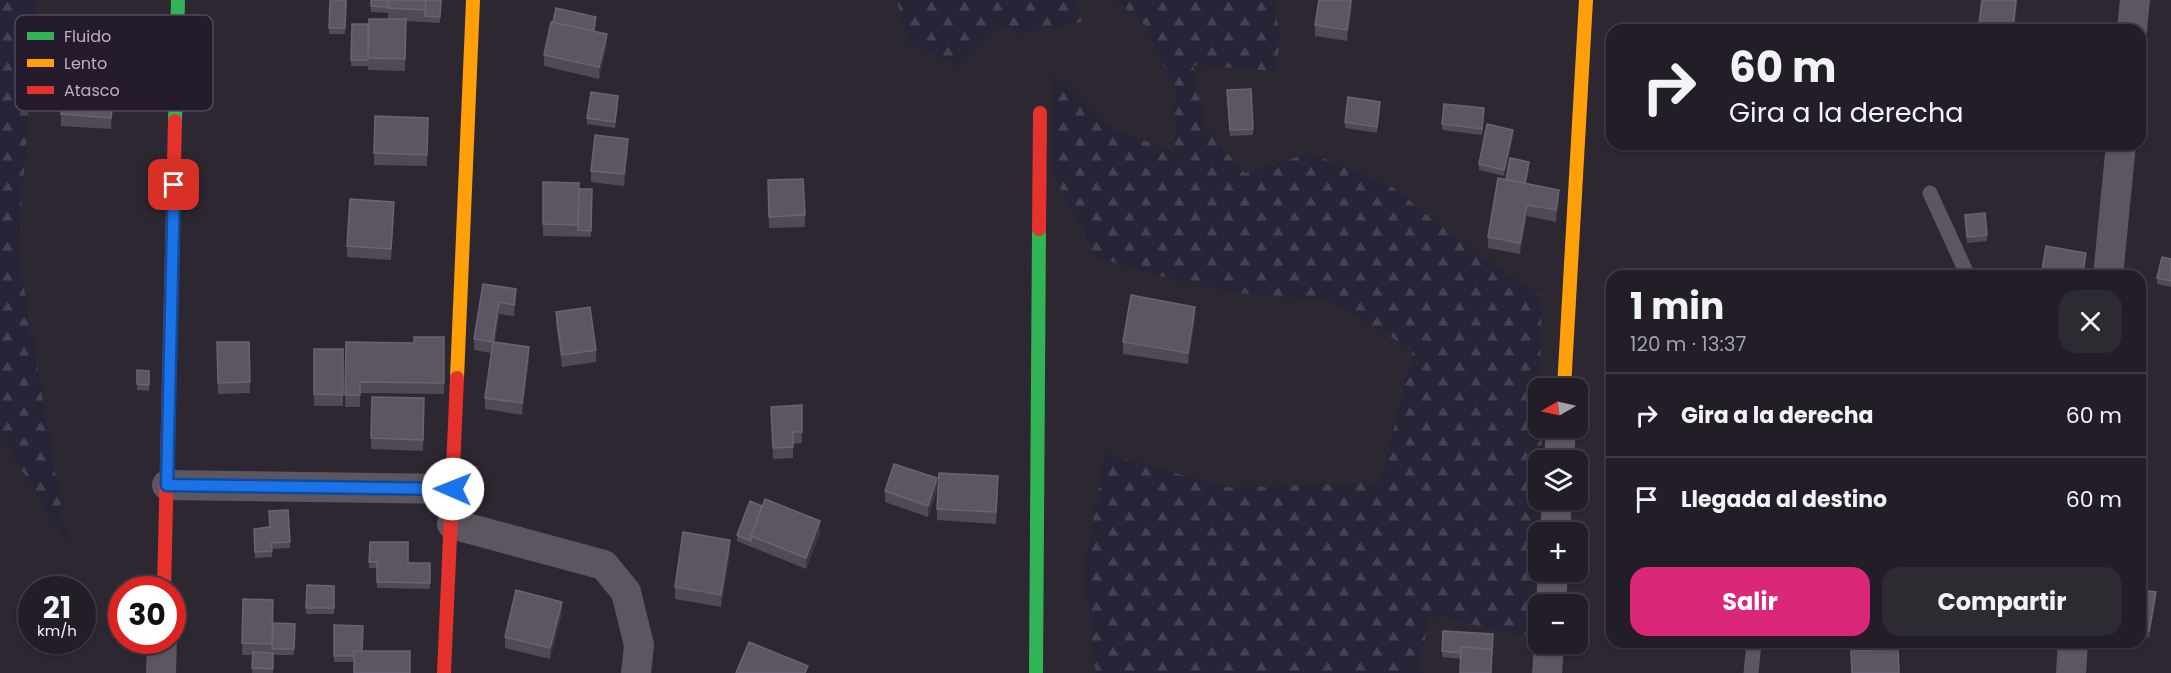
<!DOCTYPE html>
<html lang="es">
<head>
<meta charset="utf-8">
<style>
	body { margin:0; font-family:Poppins,sans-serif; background:#2e2a32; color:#f1f3f6; height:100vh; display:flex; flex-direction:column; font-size:22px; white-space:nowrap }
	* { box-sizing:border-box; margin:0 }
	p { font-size:20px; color:#a2a2a7 }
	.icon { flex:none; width:33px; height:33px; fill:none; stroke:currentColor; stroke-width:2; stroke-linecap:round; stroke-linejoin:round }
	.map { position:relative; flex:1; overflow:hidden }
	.drawer { position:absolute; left:1606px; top:270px; width:540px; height:378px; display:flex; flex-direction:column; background:#221d26; border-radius:18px; box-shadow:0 2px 4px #0004,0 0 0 2px #3f3b43 }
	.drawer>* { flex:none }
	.guide { position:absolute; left:1606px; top:24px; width:540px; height:126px; border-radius:18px; box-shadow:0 2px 4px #0004,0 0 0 2px #3f3b43; background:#221d26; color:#f1f3f6; overflow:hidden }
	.needle { width:39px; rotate:261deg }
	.fabs { position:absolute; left:1528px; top:378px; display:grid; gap:12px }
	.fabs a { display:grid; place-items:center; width:60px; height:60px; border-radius:12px; background:#221d26; box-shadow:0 2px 4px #0004,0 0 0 2px #3f3b43; font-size:30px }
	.speed { position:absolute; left:18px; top:576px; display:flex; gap:12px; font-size:30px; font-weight:700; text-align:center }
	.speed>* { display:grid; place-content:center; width:78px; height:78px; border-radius:50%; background:#221d26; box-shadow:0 2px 4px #0004,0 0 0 2px #3f3b43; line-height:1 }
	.speed small { font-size:15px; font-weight:400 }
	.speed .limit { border:9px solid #d22; background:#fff; color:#111 }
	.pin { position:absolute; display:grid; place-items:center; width:51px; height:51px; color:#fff; margin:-26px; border-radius:12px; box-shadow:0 3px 9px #0006 }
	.me { position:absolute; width:66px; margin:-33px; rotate:271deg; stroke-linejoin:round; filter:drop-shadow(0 0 4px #0008) }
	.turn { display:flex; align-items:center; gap:21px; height:126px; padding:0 24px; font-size:27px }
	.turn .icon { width:78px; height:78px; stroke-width:2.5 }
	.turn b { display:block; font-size:42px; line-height:51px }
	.round { display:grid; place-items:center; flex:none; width:63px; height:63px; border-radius:18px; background:#2e2a32 }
	.head { display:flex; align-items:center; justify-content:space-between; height:102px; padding:0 24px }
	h1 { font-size:36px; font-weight:700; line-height:45px }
	.action { display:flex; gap:12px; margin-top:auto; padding:12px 24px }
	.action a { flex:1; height:69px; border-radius:18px; background:#db2777; color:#fff; font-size:24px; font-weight:700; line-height:69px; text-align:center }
	.action a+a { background:#2e2a32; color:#f1f3f6 }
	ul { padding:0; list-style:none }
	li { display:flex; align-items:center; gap:18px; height:84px; padding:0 24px; border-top:2px solid #3f3b43 }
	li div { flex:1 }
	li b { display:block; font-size:22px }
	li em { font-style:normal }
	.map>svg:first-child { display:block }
</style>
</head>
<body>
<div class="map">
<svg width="2171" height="673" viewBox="0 0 2171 673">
	<defs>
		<pattern id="forest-firs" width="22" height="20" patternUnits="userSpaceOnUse" patternTransform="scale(1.5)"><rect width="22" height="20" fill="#262437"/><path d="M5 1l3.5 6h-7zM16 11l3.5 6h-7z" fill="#444152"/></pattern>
	</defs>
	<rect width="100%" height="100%" fill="#2d2732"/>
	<path fill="url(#forest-firs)" d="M0,0H37L18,253L67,543L0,435Z
		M897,0H1074L1082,22L1021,33L998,28L960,66L907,42Z
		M1116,0H1273L1280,37L1276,71L1193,65L1205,129L1245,173L1311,153L1394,188L1469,249L1542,297L1539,428H1542V460H1539V500H1542V532H1539V555L1525,636L1429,615L1420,666L1424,673H1096L1084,572L1105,454L1231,488L1381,482L1413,350L1331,301L1239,293L1175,280L1096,257L1053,174L1054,76L1113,129L1175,152V88L1145,25Z"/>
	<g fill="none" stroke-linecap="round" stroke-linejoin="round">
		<path stroke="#5c5661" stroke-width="15" d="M1930,193L1968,276
			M1751,673L1754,642"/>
		<path stroke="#5c5661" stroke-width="30" d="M2132,30L2135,0
			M2108,276L2121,144
			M1559,460L1561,428
			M167,485L453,489
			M452,524L604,565L626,592L639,645L636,673
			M1555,532L1557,500
			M1551,604L1553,572
			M161,673L162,640
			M1547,673L1549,644
			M2071,673L2073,642"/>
		<path stroke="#30b455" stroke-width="14" d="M175,121L178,0
			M1036,673L1039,229"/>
		<path stroke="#ff9f0a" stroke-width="14" d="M457,378L473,0
			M1564,388L1586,0"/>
		<path stroke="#e5322d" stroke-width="14" d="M1039,229L1040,113
			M164,590L175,121
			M444,673L457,378"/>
	</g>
	<path fill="#504a56" d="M330,0H347L345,34H329Z
		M371,0H441L440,23L406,21L405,71L368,70V66H351L352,24H368L388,19V13L371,12Z
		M1352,0V6L1347,41L1315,36V25Z
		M2017,0L2014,30H1979V24Z
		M596,23L595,31L607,45L599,79L544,66V55Z
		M114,94L111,129L61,126V114Z
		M1227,96L1253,129V135L1230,136Z
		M618,102L615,128L587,124V118Z
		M1380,108L1377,133L1345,128V122Z
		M1484,114L1482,135L1442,130V124Z
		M375,116L428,118L427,166L374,165Z
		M1513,136L1504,176L1479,170V164Z
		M628,151L624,186L591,182V171Z
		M1529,168L1526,184L1559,201L1556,222L1527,216L1520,254L1488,248V237L1506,180Z
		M768,180L805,215V227L769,228Z
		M543,182L579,189H592L591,237L543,236Z
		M394,213L391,260L347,257V246Z
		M1965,215L1987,235V241L1967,243Z
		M2171,259V287L2157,284V278Z
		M483,284L516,300L514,316L499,314L495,342L529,358L522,415L485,409V398L491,353L474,350V339Z
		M556,312L596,350V362L562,367L556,323Z
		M1195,318L1188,364L1123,354V342Z
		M444,337V394L360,393V407H345L346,342L414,343Z
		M217,342H249L250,393L218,394Z
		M314,349H343V406H314Z
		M137,370L149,371V391L137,390Z
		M372,397L424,398L423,451L371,449Z
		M771,407L802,432V443L793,444V458L773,459Z
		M998,487L996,524L937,520V509Z
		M937,490L928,517L885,502V491Z
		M269,511L290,542V548L272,549V557L255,558L254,535L270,527Z
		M820,533L806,569L737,541V535Z
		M370,542L408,563H430V589L377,588V568H369Z
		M730,552L721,607L675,599V587Z
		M307,585L334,586V614H306Z
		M2140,590L2156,598L2149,637L2140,635Z
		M243,599L273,623L295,624L294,655H273V673H252L253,655H242Z
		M562,613L550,659L505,648V637Z
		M334,625L363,626L354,662H334Z
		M1493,634L1461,659L1442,657V651Z"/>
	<path fill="#3d3743" d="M1351,0L1352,6L1347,41V30Z
		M2016,0L2017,7L2014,30H2013Z
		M607,34V45L599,79V67Z
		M114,82V94L111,129V118Z
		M1513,130V136L1504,176V170Z
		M628,139V151L624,186V174Z
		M1529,162V168L1525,190V184Z
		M1559,190V201L1556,222V210Z
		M394,202V213L391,260V249Z
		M1527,205V216L1520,254V243Z
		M2086,253V264L2084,276H2082Z
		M516,289V300L514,316V305Z
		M499,302V314L493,353V342Z
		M1195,307V318L1188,364V353Z
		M529,347V358L522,415V403Z
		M937,478V490L928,517V506Z
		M820,521V533L806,569V558Z
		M730,540V552L721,607V595Z
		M2156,592V598L2149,637V631Z
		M562,602V613L550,659V648Z"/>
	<path fill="#5c5562" stroke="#6b6371" stroke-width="1.5" d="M330,0H346L345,28H329Z
		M371,0H389L388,7L371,6Z
		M389,0H426L425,10L388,8Z
		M426,0H441L440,17L425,16Z
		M1319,0H1351L1347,30L1315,25Z
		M1982,0H2016L2013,28L1979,24Z
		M556,8L596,17L593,31L553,22Z
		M369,19H406L405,59L368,58Z
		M551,22L607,34L599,67L544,55Z
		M352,24H368V60H351Z
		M63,78L114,82L111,118L61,114Z
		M1251,89L1253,129L1230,130L1227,90Z
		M591,92L618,96L615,122L587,118Z
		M1348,97L1380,102L1377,127L1345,122Z
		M1444,104L1484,108L1482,129L1442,124Z
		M375,116L428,118L427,155L374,153Z
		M1487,124L1513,130L1504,170L1479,164Z
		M595,135L628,139L624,174L591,171Z
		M1510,158L1529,162L1525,183L1506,180Z
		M1498,178L1559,190L1556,210L1527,205L1520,243L1488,237Z
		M803,179L805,215L769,217L768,180Z
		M543,182L579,183L578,225L543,224Z
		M579,189H592L591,231L578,230Z
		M350,199L394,202L391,249L347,246Z
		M1985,213L1987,235L1967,237L1965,215Z
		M2046,246L2086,253L2082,276H2041Z
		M2162,257L2171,259V281L2157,278Z
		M483,284L516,289L514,305L499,302L493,342L474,339Z
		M1131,295L1195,307L1188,353L1123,342Z
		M590,307L596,350L562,355L556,312Z
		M414,337H444V383L360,382V395H345L346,342L414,343Z
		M217,342H249L250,382L218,383Z
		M493,342L529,347L522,403L485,398Z
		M314,349H343V395L314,394Z
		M137,370L149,371V385L137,384Z
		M372,397L424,398L423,440L371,438Z
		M802,405V432H793V447L773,448L771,407Z
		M894,464L937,478L928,506L885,491Z
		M939,473L998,476L996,512L937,509Z
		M765,499L820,521L806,558L751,536Z
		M750,501L762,506L751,536V541L737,535Z
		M288,510L290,542L271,543L272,551L255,552L254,529L270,527L269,511Z
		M683,532L730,540L721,595L675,587Z
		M370,542H408V563H430V583L377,582V562H369Z
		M307,585L334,586V608H306Z
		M516,590L562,602L550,648L505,637Z
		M2140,590L2156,592L2149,631L2140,629Z
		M243,599L273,600L272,644L242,643Z
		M273,623L295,624L294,649H272Z
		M334,625L363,626L362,651H354V656H334Z
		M1443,631L1493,634L1492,655V649L1461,647V653L1442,651Z
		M749,642L808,666L805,673H736Z
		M1461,647L1492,649L1491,673H1460Z
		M1898,649L1899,673H1852L1851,651Z
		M354,651H410V673H354Z
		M253,652L273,653V669L252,668Z"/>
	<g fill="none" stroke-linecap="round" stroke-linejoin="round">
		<defs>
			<path id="route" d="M174,185L167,485L453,489"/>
		</defs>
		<use href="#route" stroke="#114b97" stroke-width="15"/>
		<use href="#route" stroke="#1a73e8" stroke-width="10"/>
	</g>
	<rect x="15" y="15" width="198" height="96" rx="9" fill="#241b2c" stroke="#52485a" stroke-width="1.5"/>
	<rect x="27" y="32" width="27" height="8" fill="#30b455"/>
	<rect x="27" y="59" width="27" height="8" fill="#ff9f0a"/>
	<rect x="27" y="86" width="27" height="8" fill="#e5322d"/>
	<g font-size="16" fill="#bcb0c4">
		<text x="64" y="42">Fluido</text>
		<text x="64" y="69">Lento</text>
		<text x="64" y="96">Atasco</text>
	</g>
</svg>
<div class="fabs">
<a><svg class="needle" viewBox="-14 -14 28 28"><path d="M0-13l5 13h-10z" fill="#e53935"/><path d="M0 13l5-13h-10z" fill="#a2a2a7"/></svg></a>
<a><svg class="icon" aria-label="layers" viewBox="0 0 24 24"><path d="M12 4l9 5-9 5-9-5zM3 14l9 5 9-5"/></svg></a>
<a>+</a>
<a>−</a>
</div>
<div class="speed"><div>21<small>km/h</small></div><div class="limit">30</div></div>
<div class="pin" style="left:174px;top:185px;background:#d93025"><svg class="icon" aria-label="arrive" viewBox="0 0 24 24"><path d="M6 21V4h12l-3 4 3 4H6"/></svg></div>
<svg class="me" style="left:453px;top:489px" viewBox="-20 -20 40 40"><circle r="19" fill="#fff"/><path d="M0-13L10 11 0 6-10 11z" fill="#1a73e8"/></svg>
<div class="guide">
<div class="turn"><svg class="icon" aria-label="right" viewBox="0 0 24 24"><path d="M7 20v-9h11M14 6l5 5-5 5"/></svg><div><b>60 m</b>Gira a la derecha</div></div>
</div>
<section class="drawer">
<div class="head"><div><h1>1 min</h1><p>120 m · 13:37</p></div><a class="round"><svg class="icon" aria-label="close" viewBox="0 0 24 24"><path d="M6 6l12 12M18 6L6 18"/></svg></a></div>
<ul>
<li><svg class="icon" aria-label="right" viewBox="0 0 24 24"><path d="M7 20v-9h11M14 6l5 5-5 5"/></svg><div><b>Gira a la derecha</b></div><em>60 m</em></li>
<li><svg class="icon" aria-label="arrive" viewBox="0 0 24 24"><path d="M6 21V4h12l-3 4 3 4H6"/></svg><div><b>Llegada al destino</b></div><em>60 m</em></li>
</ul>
<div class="action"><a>Salir</a><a>Compartir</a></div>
</section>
</div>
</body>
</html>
